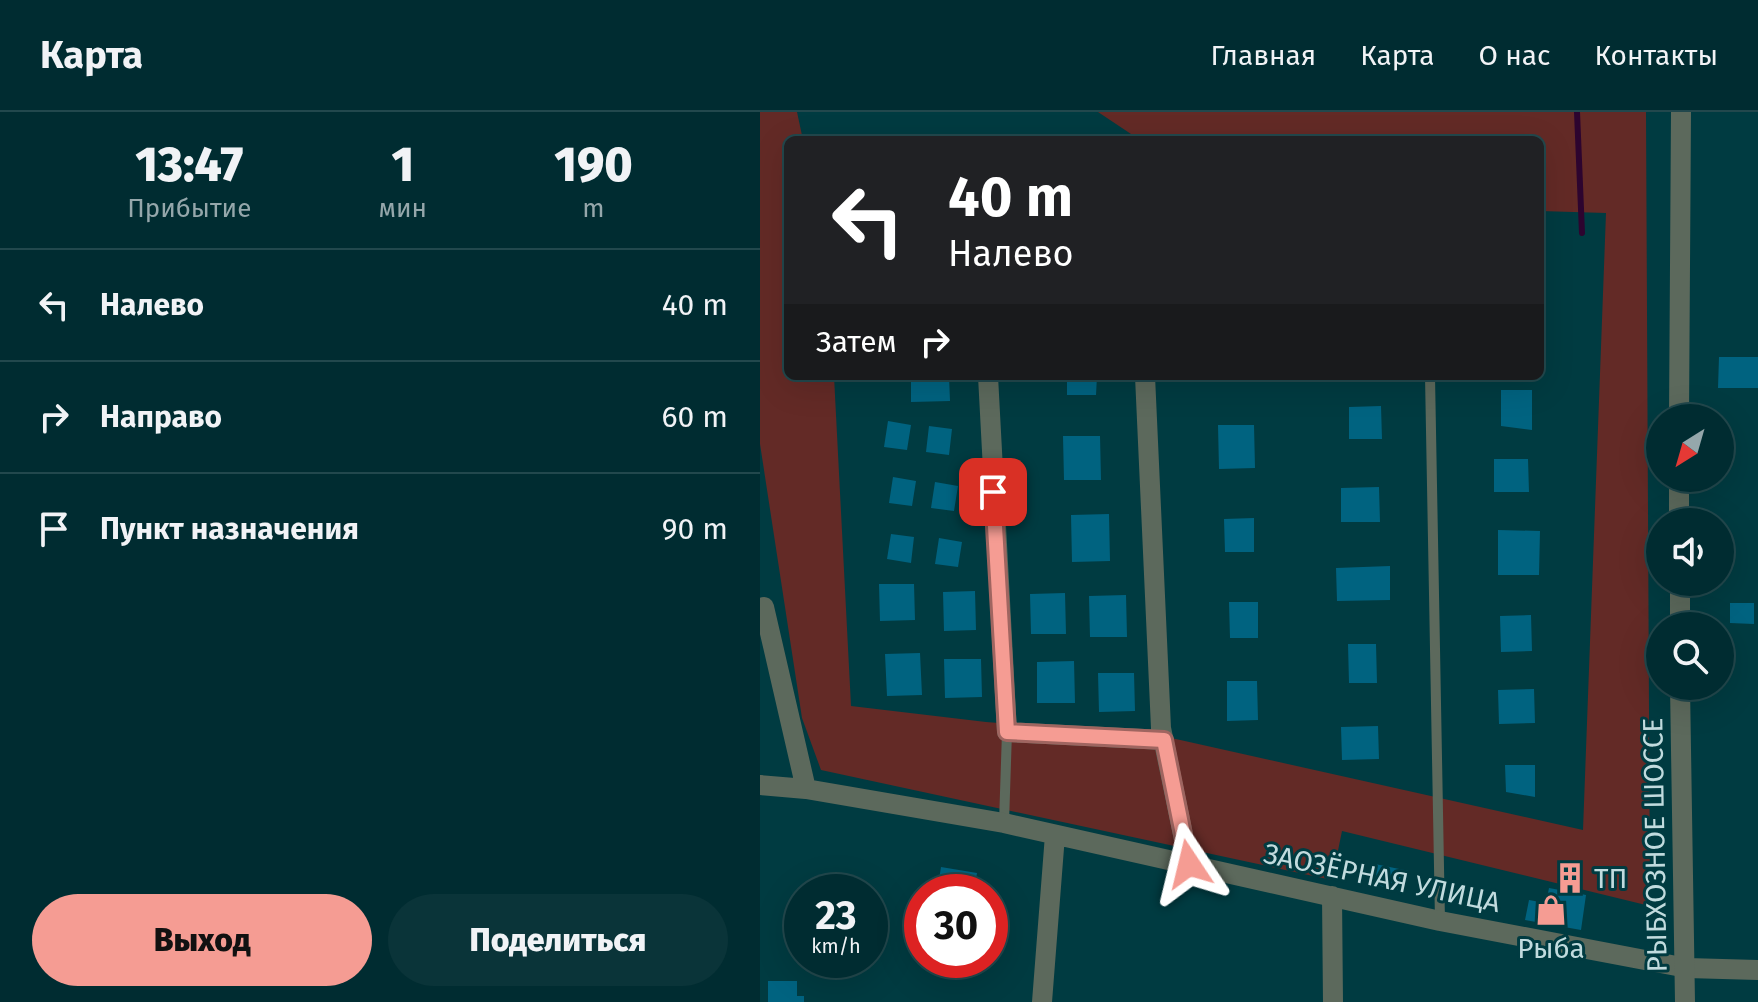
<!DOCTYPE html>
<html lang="ru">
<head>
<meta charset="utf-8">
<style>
	body { margin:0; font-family:"Fira Sans",sans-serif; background:#0a3439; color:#f1f3f6; height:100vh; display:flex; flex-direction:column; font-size:30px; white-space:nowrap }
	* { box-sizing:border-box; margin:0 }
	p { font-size:26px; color:#95a7ab }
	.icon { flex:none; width:44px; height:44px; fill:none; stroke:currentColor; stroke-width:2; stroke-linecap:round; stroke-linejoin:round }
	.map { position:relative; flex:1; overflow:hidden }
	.details { display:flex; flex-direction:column; background:#002c31; width:760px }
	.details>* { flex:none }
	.top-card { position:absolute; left:24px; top:24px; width:760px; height:244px; border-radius:12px; box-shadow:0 8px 32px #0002,0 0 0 2px #22484d; background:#202124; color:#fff; overflow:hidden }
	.needle { width:52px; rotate:217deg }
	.fabs { position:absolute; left:886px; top:292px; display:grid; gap:16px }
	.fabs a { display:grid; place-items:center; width:88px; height:88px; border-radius:50%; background:#002c31; box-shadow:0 8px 32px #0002,0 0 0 2px #22484d; font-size:40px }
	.speed { position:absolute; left:24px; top:762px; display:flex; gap:16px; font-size:40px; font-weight:700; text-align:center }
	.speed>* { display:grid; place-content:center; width:104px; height:104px; border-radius:50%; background:#002c31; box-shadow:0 8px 32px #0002,0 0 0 2px #22484d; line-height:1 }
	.speed small { font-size:20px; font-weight:400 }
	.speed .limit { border:12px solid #d22; background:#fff; color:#111 }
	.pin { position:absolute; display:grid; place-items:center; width:68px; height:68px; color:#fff; margin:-34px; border-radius:16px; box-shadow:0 4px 12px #0006 }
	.me { position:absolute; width:88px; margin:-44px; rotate:350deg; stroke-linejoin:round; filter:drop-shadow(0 0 6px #0008) }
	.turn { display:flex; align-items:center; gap:28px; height:168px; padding:0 32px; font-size:36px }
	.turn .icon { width:104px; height:104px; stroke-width:2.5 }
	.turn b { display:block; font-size:56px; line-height:68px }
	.then { display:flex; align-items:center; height:76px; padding:0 32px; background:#0003; gap:16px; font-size:30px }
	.eta { display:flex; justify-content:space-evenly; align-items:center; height:136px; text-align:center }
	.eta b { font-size:48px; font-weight:800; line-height:56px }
	.action { display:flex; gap:16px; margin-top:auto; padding:16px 32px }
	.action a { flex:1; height:92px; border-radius:48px; background:#f59c93; color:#111; font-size:32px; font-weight:800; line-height:92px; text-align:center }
	.action a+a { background:#0a3439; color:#f1f3f6 }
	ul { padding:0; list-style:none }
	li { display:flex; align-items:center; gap:24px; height:112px; padding:0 32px; border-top:2px solid #22484d }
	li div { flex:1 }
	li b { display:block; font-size:30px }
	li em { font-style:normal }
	header { display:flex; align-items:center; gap:48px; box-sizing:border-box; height:112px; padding:0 40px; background:#002c31; border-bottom:2px solid #22484d }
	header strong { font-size:38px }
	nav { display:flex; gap:44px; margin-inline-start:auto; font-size:28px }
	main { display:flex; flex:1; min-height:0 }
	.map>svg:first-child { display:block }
</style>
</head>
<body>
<header>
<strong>Карта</strong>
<nav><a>Главная</a><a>Карта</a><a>О нас</a><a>Контакты</a></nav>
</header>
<main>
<section class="details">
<div class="eta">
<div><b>13:47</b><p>Прибытие</p></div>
<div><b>1</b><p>мин</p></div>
<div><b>190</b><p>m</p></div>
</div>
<ul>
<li><svg class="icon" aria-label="left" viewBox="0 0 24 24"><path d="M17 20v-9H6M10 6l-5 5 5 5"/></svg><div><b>Налево</b></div><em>40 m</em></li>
<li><svg class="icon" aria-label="right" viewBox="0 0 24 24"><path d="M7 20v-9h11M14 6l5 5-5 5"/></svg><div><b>Направо</b></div><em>60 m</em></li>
<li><svg class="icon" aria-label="arrive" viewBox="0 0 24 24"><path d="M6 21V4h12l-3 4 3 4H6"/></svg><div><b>Пункт назначения</b></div><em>90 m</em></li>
</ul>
<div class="action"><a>Выход</a><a>Поделиться</a></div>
</section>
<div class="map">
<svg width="998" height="890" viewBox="0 0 998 890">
	<rect width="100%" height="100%" fill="#003b41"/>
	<path fill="#632a26" d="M0,0H37L43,28H28V264H74L91,594L226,610L398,623L823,718L846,101L780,99V28H380L338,0H886L890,794L582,719L572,768L61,658L42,606L0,332Z"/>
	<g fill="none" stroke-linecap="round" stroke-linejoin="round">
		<path stroke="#2d042f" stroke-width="6" d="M817,0L822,121"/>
	</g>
	<path fill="#006380" d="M959,245H998V276H958Z
		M151,264H189L190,289L151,290Z
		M307,264H337L336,283H307Z
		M741,278H772V318L741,314Z
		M621,294L622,327H589V295Z
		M128,309L151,313L147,338L124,335Z
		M458,313H494L495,356L459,357Z
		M169,314L192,317L189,343L166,340Z
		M303,324H340L341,368H304Z
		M734,347H768L769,380H734Z
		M133,365L156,369L152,394L129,391Z
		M175,370L198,374L194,399L171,396Z
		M619,375L620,410H581V376Z
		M349,402L350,449L312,450L311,403Z
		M494,406V440H465L464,407Z
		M738,418L780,419L779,463H738Z
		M131,422L154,425L151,451L127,447Z
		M179,426L202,430L198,455L175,452Z
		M630,454V488L577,489L576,456Z
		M119,472H154L155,508L120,509Z
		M215,479L216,518L184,519L183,480Z
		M305,481L306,522H271L270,482Z
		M366,483L367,525H330L329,484Z
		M469,490H498V526H470Z
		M970,491H994V512L970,511Z
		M771,503L772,539L741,540L740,504Z
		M588,532H616L617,571H589Z
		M160,541L162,583L127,584L125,542Z
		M184,547H221L222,585L185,586Z
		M314,549L315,591H277V550Z
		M338,561H374L375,599L339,600Z
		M467,569H497L498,608L467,609Z
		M774,577L775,611L739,612L738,578Z
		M618,614L619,647L582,648L581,615Z
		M745,653H775V685L746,680Z
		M615,752L649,759L645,779L611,772Z
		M181,755L217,761L214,780H177Z
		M808,759L815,760L812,774L805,773Z
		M789,776L826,783L821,818L765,808L769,788L786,791Z
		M8,869H37V884H44V890H8Z"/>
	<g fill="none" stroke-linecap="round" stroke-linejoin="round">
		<path stroke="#5c695c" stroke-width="10" d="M670,264L680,809
			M244,711L247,620"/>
		<path stroke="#5c695c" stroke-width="20" d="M228,264L247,620L404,628
			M385,264L401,616L429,752
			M4,495L46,677
			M0,673L46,677L244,711L680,809L927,856L998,858
			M572,784L573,890
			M282,890L295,723"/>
		<path stroke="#5c695c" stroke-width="20" d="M919,306L921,0
			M919,366V410
			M920,470V514
			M920,574L925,890"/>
	</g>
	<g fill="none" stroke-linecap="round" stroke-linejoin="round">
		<defs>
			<path id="route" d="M233,380L247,620L404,628L429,752"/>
		</defs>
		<use href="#route" stroke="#9f6560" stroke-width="20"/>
		<use href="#route" stroke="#f59c93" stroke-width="14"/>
	</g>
	<defs>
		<symbol id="building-bare" viewBox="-9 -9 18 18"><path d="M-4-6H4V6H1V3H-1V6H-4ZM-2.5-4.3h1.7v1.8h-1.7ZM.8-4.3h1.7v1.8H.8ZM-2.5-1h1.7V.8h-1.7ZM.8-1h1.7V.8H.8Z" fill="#f59c93" stroke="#003b41" stroke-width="2.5" paint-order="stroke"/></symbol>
		<symbol id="shop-bare" viewBox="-9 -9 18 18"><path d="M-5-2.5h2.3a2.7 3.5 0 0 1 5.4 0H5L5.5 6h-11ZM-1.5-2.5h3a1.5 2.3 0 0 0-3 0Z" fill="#f59c93" stroke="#003b41" stroke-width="2.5" paint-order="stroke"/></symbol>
	</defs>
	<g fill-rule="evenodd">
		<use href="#building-bare" x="788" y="744" width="44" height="44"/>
		<use href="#shop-bare" x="769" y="776" width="44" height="44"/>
	</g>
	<g text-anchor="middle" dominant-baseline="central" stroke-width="6" stroke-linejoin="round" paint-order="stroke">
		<g font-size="28" fill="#c1dbde" stroke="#003b41">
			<text transform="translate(895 733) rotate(-91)">РЫБХОЗНОЕ ШОССЕ</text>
			<text transform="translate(622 766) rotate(12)">ЗАОЗЁРНАЯ УЛИЦА</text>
		</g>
		<g font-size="28" fill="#c1dbde" stroke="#003b41" text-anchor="start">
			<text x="834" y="766">ТП</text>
			<text x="791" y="836" text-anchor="middle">Рыба</text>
		</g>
	</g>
</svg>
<div class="fabs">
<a><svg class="needle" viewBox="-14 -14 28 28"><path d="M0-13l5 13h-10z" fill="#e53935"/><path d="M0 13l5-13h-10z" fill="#95a7ab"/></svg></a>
<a><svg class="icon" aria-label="sound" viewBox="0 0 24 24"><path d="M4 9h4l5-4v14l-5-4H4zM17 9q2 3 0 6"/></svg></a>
<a><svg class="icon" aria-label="search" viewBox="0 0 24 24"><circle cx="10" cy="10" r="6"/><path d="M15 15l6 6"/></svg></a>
</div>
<div class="speed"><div>23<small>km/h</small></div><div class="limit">30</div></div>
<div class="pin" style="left:233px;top:380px;background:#d93025"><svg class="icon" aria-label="arrive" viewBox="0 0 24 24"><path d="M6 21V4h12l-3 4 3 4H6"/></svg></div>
<svg class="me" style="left:429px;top:752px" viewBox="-20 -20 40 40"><path d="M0-17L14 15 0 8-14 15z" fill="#f59c93" stroke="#fff" stroke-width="4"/></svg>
<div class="top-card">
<div class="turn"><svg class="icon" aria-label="left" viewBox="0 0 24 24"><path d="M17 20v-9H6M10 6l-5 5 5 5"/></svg><div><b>40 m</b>Налево</div></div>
<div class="then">Затем<svg class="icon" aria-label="right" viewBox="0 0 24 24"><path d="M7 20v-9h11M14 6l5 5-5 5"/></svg></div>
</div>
</div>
</main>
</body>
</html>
